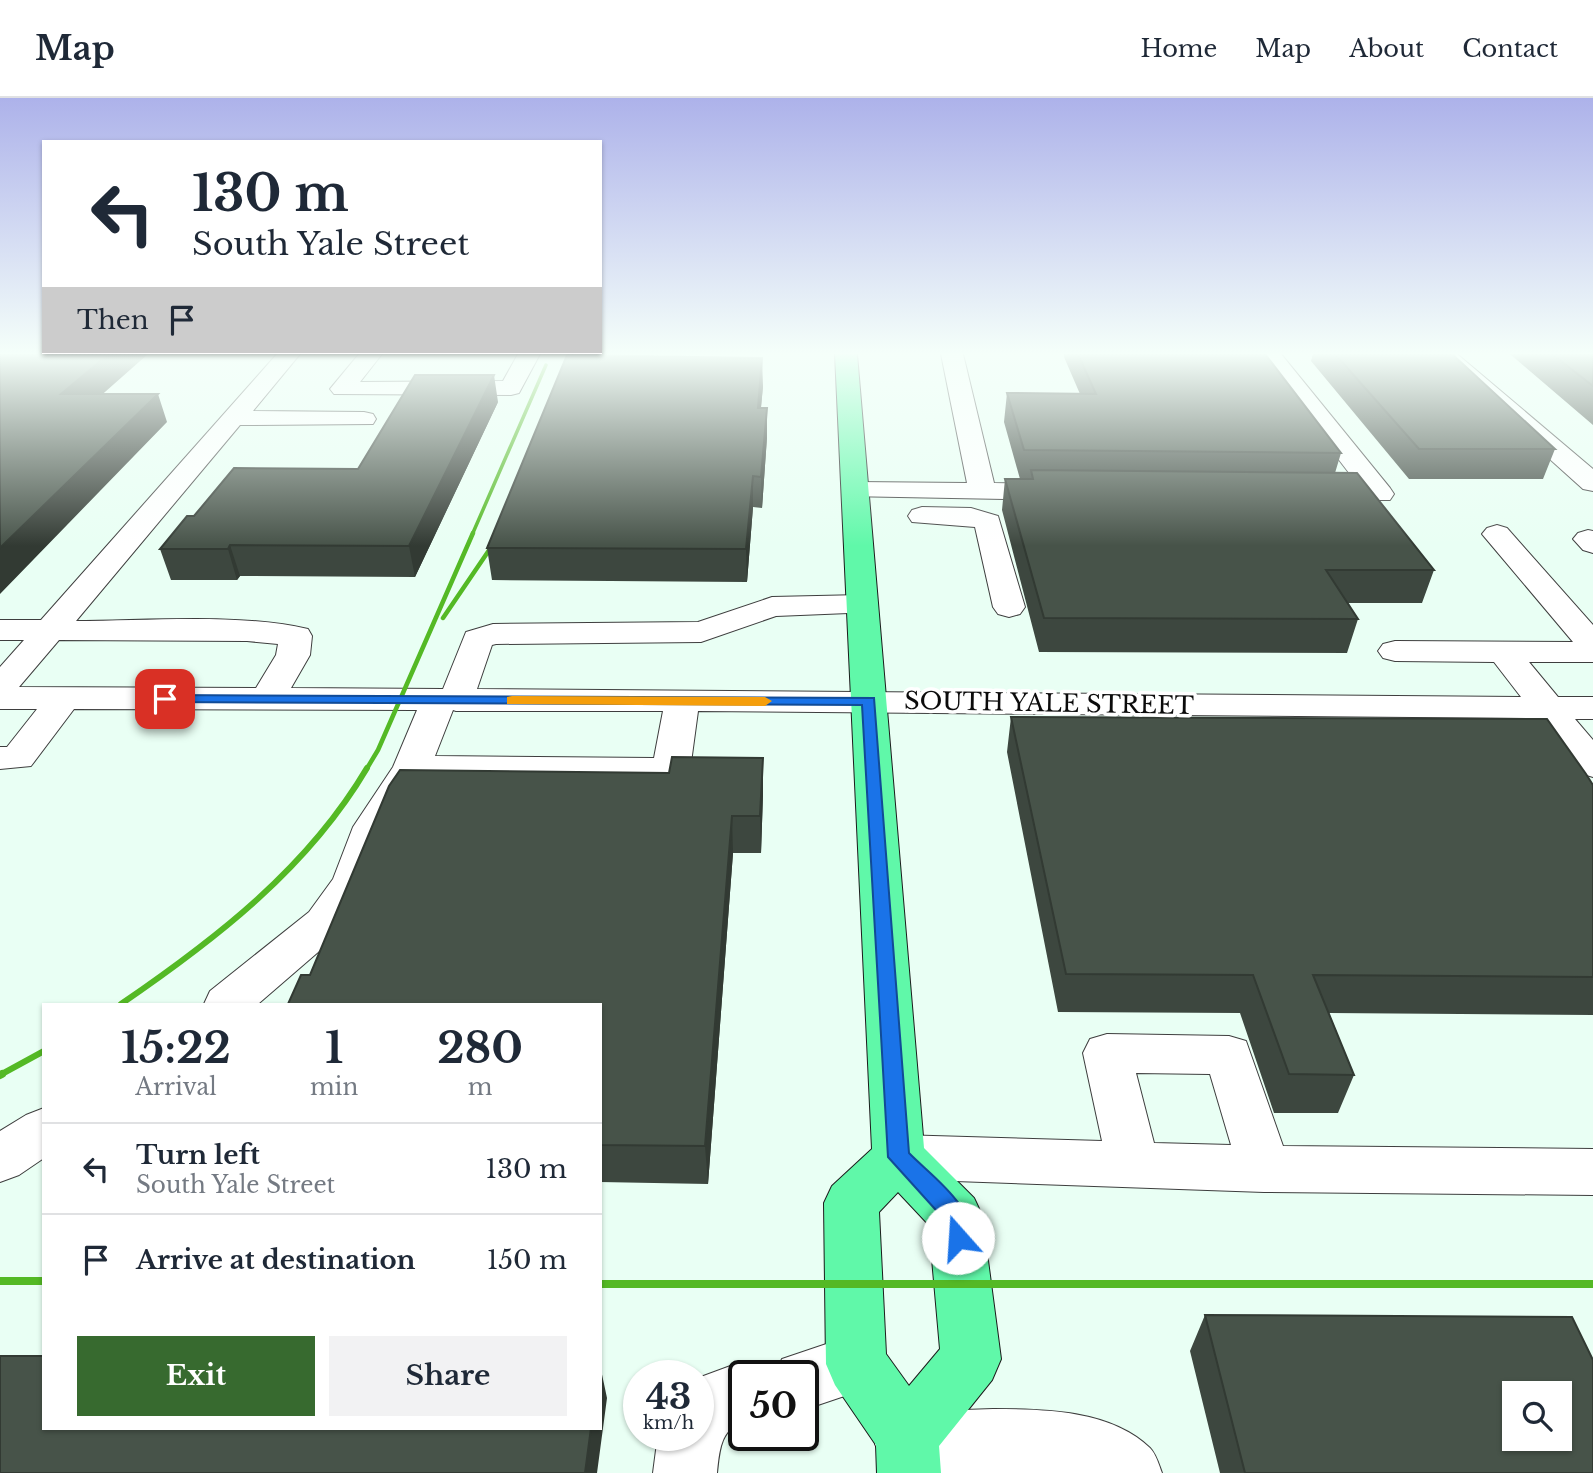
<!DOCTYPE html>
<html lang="en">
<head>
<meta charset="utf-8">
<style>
	body { margin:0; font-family:"Libre Baskerville",serif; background:#f2f2f3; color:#1f2937; height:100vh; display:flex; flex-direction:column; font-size:26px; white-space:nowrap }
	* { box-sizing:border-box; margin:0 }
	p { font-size:23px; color:#747a83 }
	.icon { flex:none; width:38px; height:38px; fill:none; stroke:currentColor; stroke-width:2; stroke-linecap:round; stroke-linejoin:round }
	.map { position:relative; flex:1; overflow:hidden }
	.drawer { position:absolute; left:42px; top:905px; width:560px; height:427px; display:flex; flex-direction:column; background:#fff; border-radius:0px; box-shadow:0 2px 5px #0004 }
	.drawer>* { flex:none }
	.guide { position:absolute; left:42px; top:42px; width:560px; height:214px; border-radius:0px; box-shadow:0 2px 5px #0004; background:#fff; color:#1f2937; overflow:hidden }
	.fabs { position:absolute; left:1502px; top:1283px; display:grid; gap:14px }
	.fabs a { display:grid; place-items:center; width:70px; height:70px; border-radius:0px; background:#fff; box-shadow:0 2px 5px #0004; font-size:35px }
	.speed { position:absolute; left:623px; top:1262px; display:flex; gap:14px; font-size:35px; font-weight:700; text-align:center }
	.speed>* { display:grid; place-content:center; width:91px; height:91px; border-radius:50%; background:#fff; box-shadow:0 2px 5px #0004; line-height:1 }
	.speed small { font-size:18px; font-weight:400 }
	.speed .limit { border:4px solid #111; border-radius:10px; background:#fff; color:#111 }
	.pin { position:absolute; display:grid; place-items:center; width:60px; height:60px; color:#fff; margin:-30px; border-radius:14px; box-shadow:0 4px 10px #0006 }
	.me { position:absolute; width:77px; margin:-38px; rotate:341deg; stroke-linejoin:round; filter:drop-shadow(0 0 5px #0008) }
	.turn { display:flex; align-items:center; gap:24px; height:147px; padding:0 35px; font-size:32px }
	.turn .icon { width:91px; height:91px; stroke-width:2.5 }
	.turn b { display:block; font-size:49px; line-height:60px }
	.then { display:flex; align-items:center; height:66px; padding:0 35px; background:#0003; gap:14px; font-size:26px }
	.eta { display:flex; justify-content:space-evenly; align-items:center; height:119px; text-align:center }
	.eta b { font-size:42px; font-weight:800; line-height:49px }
	.primary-button { display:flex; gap:14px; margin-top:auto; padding:14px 35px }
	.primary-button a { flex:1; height:80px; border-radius:0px; background:#376a2f; color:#fff; font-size:28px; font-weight:800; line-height:80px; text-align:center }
	.primary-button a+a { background:#f2f2f3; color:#1f2937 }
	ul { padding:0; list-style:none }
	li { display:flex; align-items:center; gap:21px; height:91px; padding:0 35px; border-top:2px solid #e0e1e3 }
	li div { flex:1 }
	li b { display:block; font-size:26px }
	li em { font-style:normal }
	header { display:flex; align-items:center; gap:42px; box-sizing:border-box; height:98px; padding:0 35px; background:#fff; border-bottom:2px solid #e0e1e3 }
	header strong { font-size:33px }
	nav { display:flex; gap:38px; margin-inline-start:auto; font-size:24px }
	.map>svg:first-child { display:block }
</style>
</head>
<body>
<header>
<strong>Map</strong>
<nav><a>Home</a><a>Map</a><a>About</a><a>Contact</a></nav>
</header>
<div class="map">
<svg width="1593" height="1375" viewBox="0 0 1593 1375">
	<rect width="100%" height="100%" fill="#e9fff4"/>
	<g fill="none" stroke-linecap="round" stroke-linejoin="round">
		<defs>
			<path id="minor" d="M277,256H300L253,313L364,314L373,316L376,321L373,326L240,327L76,523C145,523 242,515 308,531L312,538L310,557L291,590L443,591L466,534L493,526L698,524L772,499L862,497L873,500L878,507L873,514L776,518L701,544L496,546L492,547L477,591L1521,599L1494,564L1395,563L1383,560L1378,553L1383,546L1395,543L1573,544L1482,436L1487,430L1497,427L1507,430L1593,527V564H1529L1558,599H1593V621H1575L1593,642V679L1580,675L1537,620L698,613L690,672L684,680L671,684L423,681L393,729L374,785L339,836L258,906H204L210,893L309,814L333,781L353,729L393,669L417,612L74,611L31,668L0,671V649H7L37,611H0V569L24,542H0V522H41ZM59,542L247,543L278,546L276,557L256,590L19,589ZM453,612L456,613H663L654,660L435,658Z
				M359,256H382L360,284L503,283L518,256H540L519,295L511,297L334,296L330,291Z
				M941,256H963L994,385L1056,386L1066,388L1070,394L1066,400L1056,402L846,398L842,392L846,386L856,384L967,385Z
				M1258,256H1281L1390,390L1394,396L1390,402H1309L1305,396L1309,390L1359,388Z
				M1433,256H1457L1593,371V393L1583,391Z
				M922,409L971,410L998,418L1025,509L1020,516L1009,519L998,516L993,509L975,429L912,424L908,418L912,412Z
				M1588,432L1593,433V455L1583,452L1573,441L1578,435Z
				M1107,936L1229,938L1246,943L1283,1048L1593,1051V1097L1264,1094L899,1081L880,1075L873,1059L880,1043L899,1037L1102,1043L1083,955L1090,941ZM1136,975L1210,976L1231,1047L1154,1045Z
				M44,1010V1060L19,1077L0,1084V1033L26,1017Z
				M856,1236L877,1245L886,1266L877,1287L803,1312V1278H774L782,1261Z
				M744,1263L766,1272L768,1278H744V1325C720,1329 719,1356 717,1375H653L658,1337H698V1280Z
				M993,1311C1044,1311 1111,1312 1150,1350C1156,1356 1159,1367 1162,1375H901L885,1368L875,1346L885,1324L907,1314Z"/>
			<path id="major" d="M835,256H857L924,1050L974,1100L982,1117L1001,1261L992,1282L939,1348L941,1375H877L876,1347L835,1287L826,1266L824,1105L832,1088L872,1051ZM898,1094L929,1127L940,1251L909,1288L886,1256L879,1114Z"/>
		</defs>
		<use href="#minor" stroke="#3e3e3e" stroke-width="2"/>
		<use href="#major" stroke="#1c1c1c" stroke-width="2"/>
		<use href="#minor" fill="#fff" fill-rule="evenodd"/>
		<use href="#major" fill="#60f8a9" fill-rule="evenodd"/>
		<path stroke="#54b925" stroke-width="3.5" d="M472,437L546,267"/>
		<path stroke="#54b925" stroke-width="4.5" d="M443,520L498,439
			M366,672L378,652L473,435"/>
		<path stroke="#54b925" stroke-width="6" d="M121,906C216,841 308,770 367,670
			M0,977L44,953"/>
		<path stroke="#54b925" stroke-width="8" d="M0,977L2,976
			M0,1183H44
			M600,1186H1593"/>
	</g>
	<path fill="#3d473f" d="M1064,256H1265L1341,355L1335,375L1434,472L1422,505H1348L1358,521L1347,555L1039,554L1002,412L1005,381H1020L1004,324L1007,295L1080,296L1064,259Z
		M1313,256H1452L1555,351L1543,381H1409L1311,263Z
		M1510,256H1593V327Z
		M763,288L761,310L767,339L762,410L753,409L747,484L492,482L487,450Z
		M498,304L415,479L240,478L237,482H171L160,451L194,418L358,371Z
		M1011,619L1593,687V917L1329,915L1354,977L1338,1015H1274L1240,915L1058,914L1007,654Z
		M763,696L761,755H733L708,1086L600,1084V906L310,877Z
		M1205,1217L1593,1375H1220L1190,1253Z"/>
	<path fill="#323a33" d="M109,256H148L71,324L61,296Z
		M762,260L763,288L758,339V310Z
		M494,277L498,304L415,479L409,448Z
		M158,296L167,324L0,496V450Z
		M767,310V339L762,410L761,379Z
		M753,378V409L747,484L746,451Z
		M230,447L240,478L237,482L228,451Z
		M763,660V696L761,755L760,718Z
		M732,718L733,755L708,1086L705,1048Z
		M600,1267L607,1300L597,1375H585L591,1330H600Z"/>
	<path fill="#475349" stroke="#323a33" stroke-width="2" fill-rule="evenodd" d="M0,256H109L61,296H158L0,450Z
		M1078,256H1265L1341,355L1024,352L1007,295L1096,296Z
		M1335,256H1452L1555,351H1419Z
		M1552,256H1593V288Z
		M567,257L762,260L758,310H767L761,379L753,378L746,451L487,450Z
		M415,277H494L409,448L230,447L228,451H160L187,418H194L234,370L358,371Z
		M1031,372L1357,375L1434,472H1326L1358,521L1044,520L1005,381H1033Z
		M1011,619L1547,621L1586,676L1593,687V879L1313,877L1354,977L1289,976L1253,877L1066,876Z
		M672,659L763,660L760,718H732L705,1048L600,1047V906H288L301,877H310L389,688L400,672L669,675Z
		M1205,1217L1572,1219L1593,1262V1375H1245ZM1514,1295H1559V1340H1514Z
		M0,1258H44V1330H591L585,1375H0Z"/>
	<linearGradient id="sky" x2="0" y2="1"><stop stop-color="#adb2ea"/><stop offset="0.57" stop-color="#f5fffa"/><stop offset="1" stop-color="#f5fffa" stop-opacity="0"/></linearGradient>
	<rect width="1593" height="448" fill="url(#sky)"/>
	<path fill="#1a73e8" stroke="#114b97" stroke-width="2" d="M165,597L874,600L909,1055C931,1078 982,1112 966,1147L958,1151L949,1147L944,1121L888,1059L862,607L160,604V598Z"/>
	<path fill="#f59e0b" d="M512,598L765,599L772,603L765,608L507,606V599Z"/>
	<g text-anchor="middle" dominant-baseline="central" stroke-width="7" stroke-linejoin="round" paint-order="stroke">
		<g font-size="24" fill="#0b0b0b" stroke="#fff">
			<text transform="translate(1049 605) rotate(1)">SOUTH YALE STREET</text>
		</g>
	</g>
</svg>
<div class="fabs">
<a><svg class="icon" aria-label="search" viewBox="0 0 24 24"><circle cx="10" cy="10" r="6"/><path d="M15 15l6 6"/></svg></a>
</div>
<div class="speed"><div>43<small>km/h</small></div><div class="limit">50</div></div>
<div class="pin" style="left:165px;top:601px;background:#d93025"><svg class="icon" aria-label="arrive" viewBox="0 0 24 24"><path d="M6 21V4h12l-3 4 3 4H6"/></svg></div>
<svg class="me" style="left:958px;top:1140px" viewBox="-20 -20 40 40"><circle r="19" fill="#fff"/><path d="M0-13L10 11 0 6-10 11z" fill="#1a73e8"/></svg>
<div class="guide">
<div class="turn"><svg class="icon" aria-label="left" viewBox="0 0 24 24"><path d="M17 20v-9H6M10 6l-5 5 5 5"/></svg><div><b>130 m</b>South Yale Street</div></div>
<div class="then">Then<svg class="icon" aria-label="arrive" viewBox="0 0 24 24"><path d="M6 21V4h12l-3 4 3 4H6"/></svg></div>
</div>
<section class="drawer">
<div class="eta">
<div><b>15:22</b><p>Arrival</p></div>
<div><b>1</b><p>min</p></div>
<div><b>280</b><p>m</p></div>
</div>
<ul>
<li><svg class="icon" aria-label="left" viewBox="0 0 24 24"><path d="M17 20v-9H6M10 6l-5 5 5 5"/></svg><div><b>Turn left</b><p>South Yale Street</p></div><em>130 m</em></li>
<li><svg class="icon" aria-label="arrive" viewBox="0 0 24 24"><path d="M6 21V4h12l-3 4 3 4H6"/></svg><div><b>Arrive at destination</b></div><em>150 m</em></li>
</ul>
<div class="primary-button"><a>Exit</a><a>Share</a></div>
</section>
</div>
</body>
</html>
